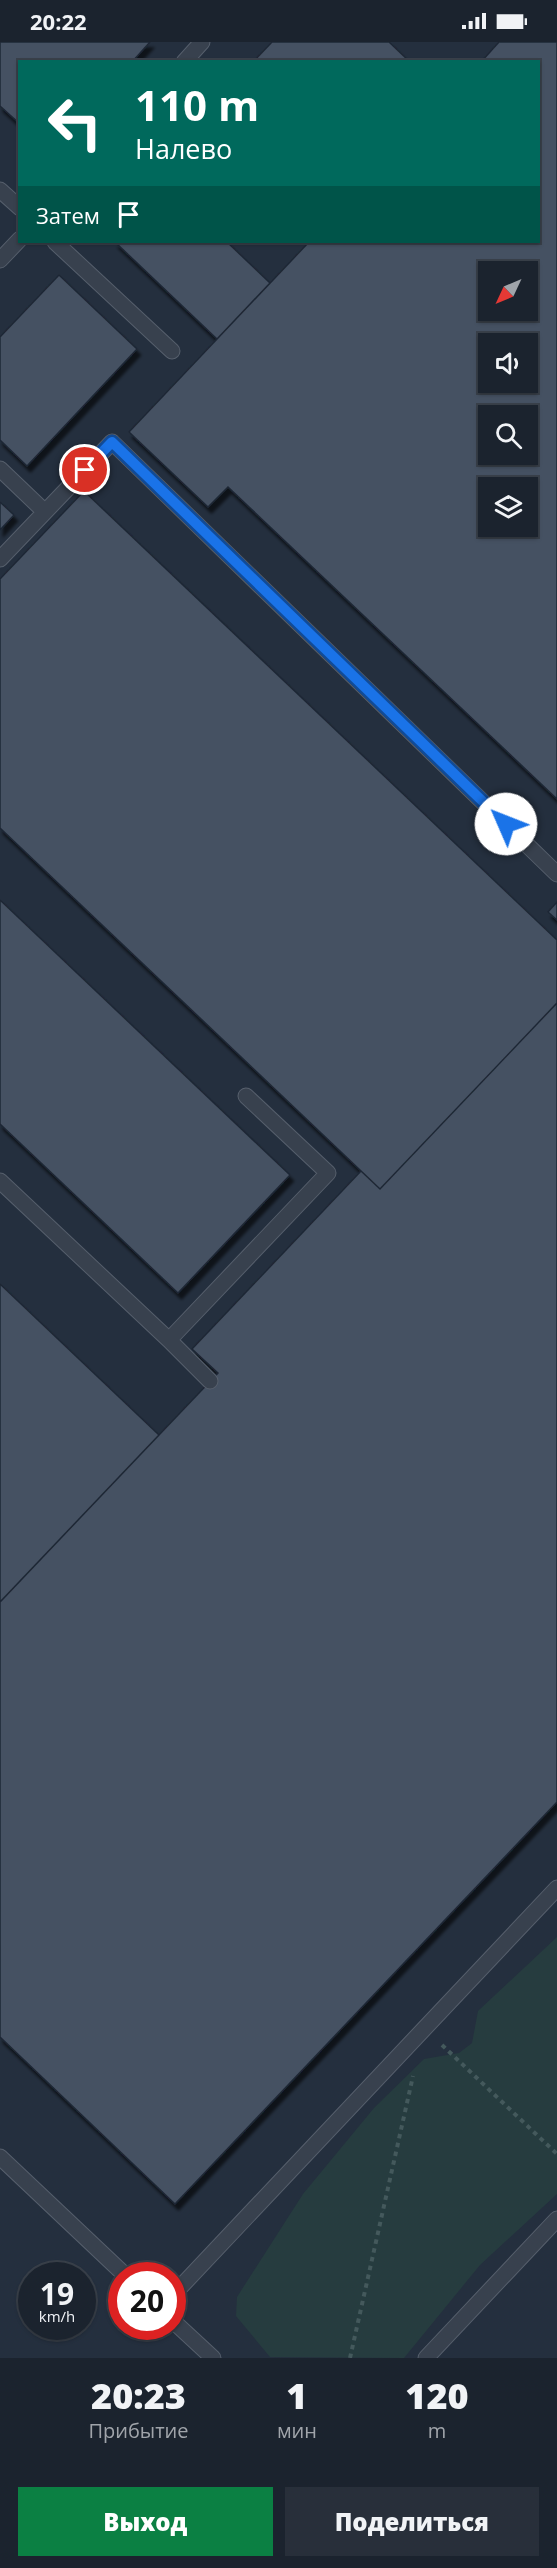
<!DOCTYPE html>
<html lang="ru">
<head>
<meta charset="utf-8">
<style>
	body { margin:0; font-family:"Open Sans",sans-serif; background:#282f3a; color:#f1f3f6; height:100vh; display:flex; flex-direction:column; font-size:22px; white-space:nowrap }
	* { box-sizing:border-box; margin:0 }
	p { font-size:20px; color:#a0a4aa }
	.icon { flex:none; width:33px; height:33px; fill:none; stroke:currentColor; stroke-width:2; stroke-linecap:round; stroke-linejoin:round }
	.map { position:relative; height:2316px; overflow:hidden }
	.details { display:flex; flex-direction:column; background:#1b232e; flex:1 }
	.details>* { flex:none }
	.top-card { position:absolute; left:18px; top:18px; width:522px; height:183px; border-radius:0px; box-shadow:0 2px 4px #0004,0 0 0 2px #39404a; background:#00695c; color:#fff; overflow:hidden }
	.needle { width:39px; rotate:226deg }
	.controls { position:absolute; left:478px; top:219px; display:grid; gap:12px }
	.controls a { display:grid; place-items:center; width:60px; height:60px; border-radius:0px; background:#1b232e; box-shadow:0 2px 4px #0004,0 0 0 2px #39404a; font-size:30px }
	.speed { position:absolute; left:18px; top:2220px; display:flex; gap:12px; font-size:30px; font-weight:700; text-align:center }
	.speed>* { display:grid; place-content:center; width:78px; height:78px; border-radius:50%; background:#1b232e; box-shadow:0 2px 4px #0004,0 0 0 2px #39404a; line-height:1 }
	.speed small { font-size:15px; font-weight:400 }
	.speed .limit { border:9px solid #d22; background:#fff; color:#111 }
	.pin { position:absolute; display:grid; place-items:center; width:51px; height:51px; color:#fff; margin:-26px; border:3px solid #fff; border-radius:50%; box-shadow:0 2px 6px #0007 }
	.me { position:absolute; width:66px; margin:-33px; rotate:314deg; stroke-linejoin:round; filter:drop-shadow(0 0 4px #0008) }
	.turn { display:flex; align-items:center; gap:21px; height:126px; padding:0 18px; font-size:27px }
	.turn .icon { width:78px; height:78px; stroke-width:2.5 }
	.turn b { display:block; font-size:42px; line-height:51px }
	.then { display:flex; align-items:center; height:57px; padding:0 18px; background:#0003; gap:12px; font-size:22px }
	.eta { display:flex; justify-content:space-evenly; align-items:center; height:102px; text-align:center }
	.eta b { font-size:36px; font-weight:800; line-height:42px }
	.primary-button { display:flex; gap:12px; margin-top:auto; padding:12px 18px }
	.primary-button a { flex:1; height:69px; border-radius:0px; background:#0b8043; color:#fff; font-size:24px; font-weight:800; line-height:69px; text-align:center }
	.primary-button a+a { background:#282f3a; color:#f1f3f6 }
	.status { display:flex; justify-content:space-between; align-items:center; height:42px; padding:0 30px; background:#1b232e; direction:ltr }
	.status svg { height:16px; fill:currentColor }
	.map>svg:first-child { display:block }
</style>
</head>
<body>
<div class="status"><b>20:22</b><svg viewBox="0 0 49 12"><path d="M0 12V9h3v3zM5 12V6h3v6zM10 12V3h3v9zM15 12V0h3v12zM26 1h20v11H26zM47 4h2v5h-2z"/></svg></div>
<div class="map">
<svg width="557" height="2316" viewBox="0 0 557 2316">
	<defs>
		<filter id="shadow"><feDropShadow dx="3.5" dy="6" stdDeviation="1.5" flood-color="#0009"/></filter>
	</defs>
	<rect width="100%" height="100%" fill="#242f3e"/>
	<path fill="#263c3f" d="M557,1895V2152L480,2223L404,2316L270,2315L236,2274L237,2255L303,2152L374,2066L424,2017L459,2011L472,2001L478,1969Z"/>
	<path fill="#455162" stroke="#1f2835" stroke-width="1.5" fill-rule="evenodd" filter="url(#shadow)" d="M0,0H150L132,20H20V82L0,64Z
		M272,0H389L410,20H253Z
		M499,0H557V757L228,445L208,465L129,390L309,200H538V20H481ZM489,230H528V268H489ZM489,302H528V340H489ZM489,374H528V412H489ZM489,446H528V484H489Z
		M115,200H227L270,241L217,297Z
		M59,233L137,307L27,424L0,398V295Z
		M84,449L557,898V961L380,1147L0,786V537Z
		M0,460L14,473L0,488Z
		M0,858L290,1133L178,1251L0,1082Z
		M557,860V878L548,870Z
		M557,961V1760L175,2162L0,1995V1560L218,1331L192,1307L361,1129L380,1147Z
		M0,1242L159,1393L0,1560Z"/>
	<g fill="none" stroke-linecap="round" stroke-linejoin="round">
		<defs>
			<path id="service" d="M184,20L202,0
				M0,148L20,166
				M55,200L172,309
				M0,218L20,197
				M0,427L45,470
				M0,517L112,400L557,832
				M0,1139L169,1298L328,1131L246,1054
				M169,1298L210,1339
				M0,2115L126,2234
				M172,2254L557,1846
				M172,2278L213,2316
				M426,2316L557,2177"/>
		</defs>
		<use href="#service" stroke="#565f6c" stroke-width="17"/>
		<path stroke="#44595c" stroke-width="4" stroke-dasharray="4.5 4.5" stroke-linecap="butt" d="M442,2003L557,2112
			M350,2316L413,2034"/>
		<use href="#service" stroke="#38414e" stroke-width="15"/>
	</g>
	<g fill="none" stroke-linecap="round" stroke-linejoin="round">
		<defs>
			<path id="route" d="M85,428L112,400L506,782"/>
		</defs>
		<use href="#route" stroke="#114b97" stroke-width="15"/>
		<use href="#route" stroke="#1a73e8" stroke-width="10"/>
	</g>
</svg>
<div class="controls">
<a><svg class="needle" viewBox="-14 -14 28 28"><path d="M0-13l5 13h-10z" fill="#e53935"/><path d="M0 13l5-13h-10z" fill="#a0a4aa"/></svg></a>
<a><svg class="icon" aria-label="sound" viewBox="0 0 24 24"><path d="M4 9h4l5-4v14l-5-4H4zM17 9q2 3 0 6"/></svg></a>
<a><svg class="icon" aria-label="search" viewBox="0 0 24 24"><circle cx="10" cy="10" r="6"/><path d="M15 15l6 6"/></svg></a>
<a><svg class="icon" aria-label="layers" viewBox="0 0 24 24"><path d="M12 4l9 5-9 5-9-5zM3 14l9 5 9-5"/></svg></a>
</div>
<div class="speed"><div>19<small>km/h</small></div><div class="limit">20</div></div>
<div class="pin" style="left:85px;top:428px;background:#d93025"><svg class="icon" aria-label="arrive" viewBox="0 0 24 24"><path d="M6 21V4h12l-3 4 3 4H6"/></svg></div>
<svg class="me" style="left:506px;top:782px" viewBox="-20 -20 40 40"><circle r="19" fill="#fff"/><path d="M0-13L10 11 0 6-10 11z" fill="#1a73e8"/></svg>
<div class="top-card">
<div class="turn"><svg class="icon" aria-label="left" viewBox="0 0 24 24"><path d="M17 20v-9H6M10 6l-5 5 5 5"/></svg><div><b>110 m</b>Налево</div></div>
<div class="then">Затем<svg class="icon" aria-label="arrive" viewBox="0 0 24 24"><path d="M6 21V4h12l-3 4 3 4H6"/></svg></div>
</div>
</div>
<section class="details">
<div class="eta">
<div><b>20:23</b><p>Прибытие</p></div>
<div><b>1</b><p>мин</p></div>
<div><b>120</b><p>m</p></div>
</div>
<div class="primary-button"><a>Выход</a><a>Поделиться</a></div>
</section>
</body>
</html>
